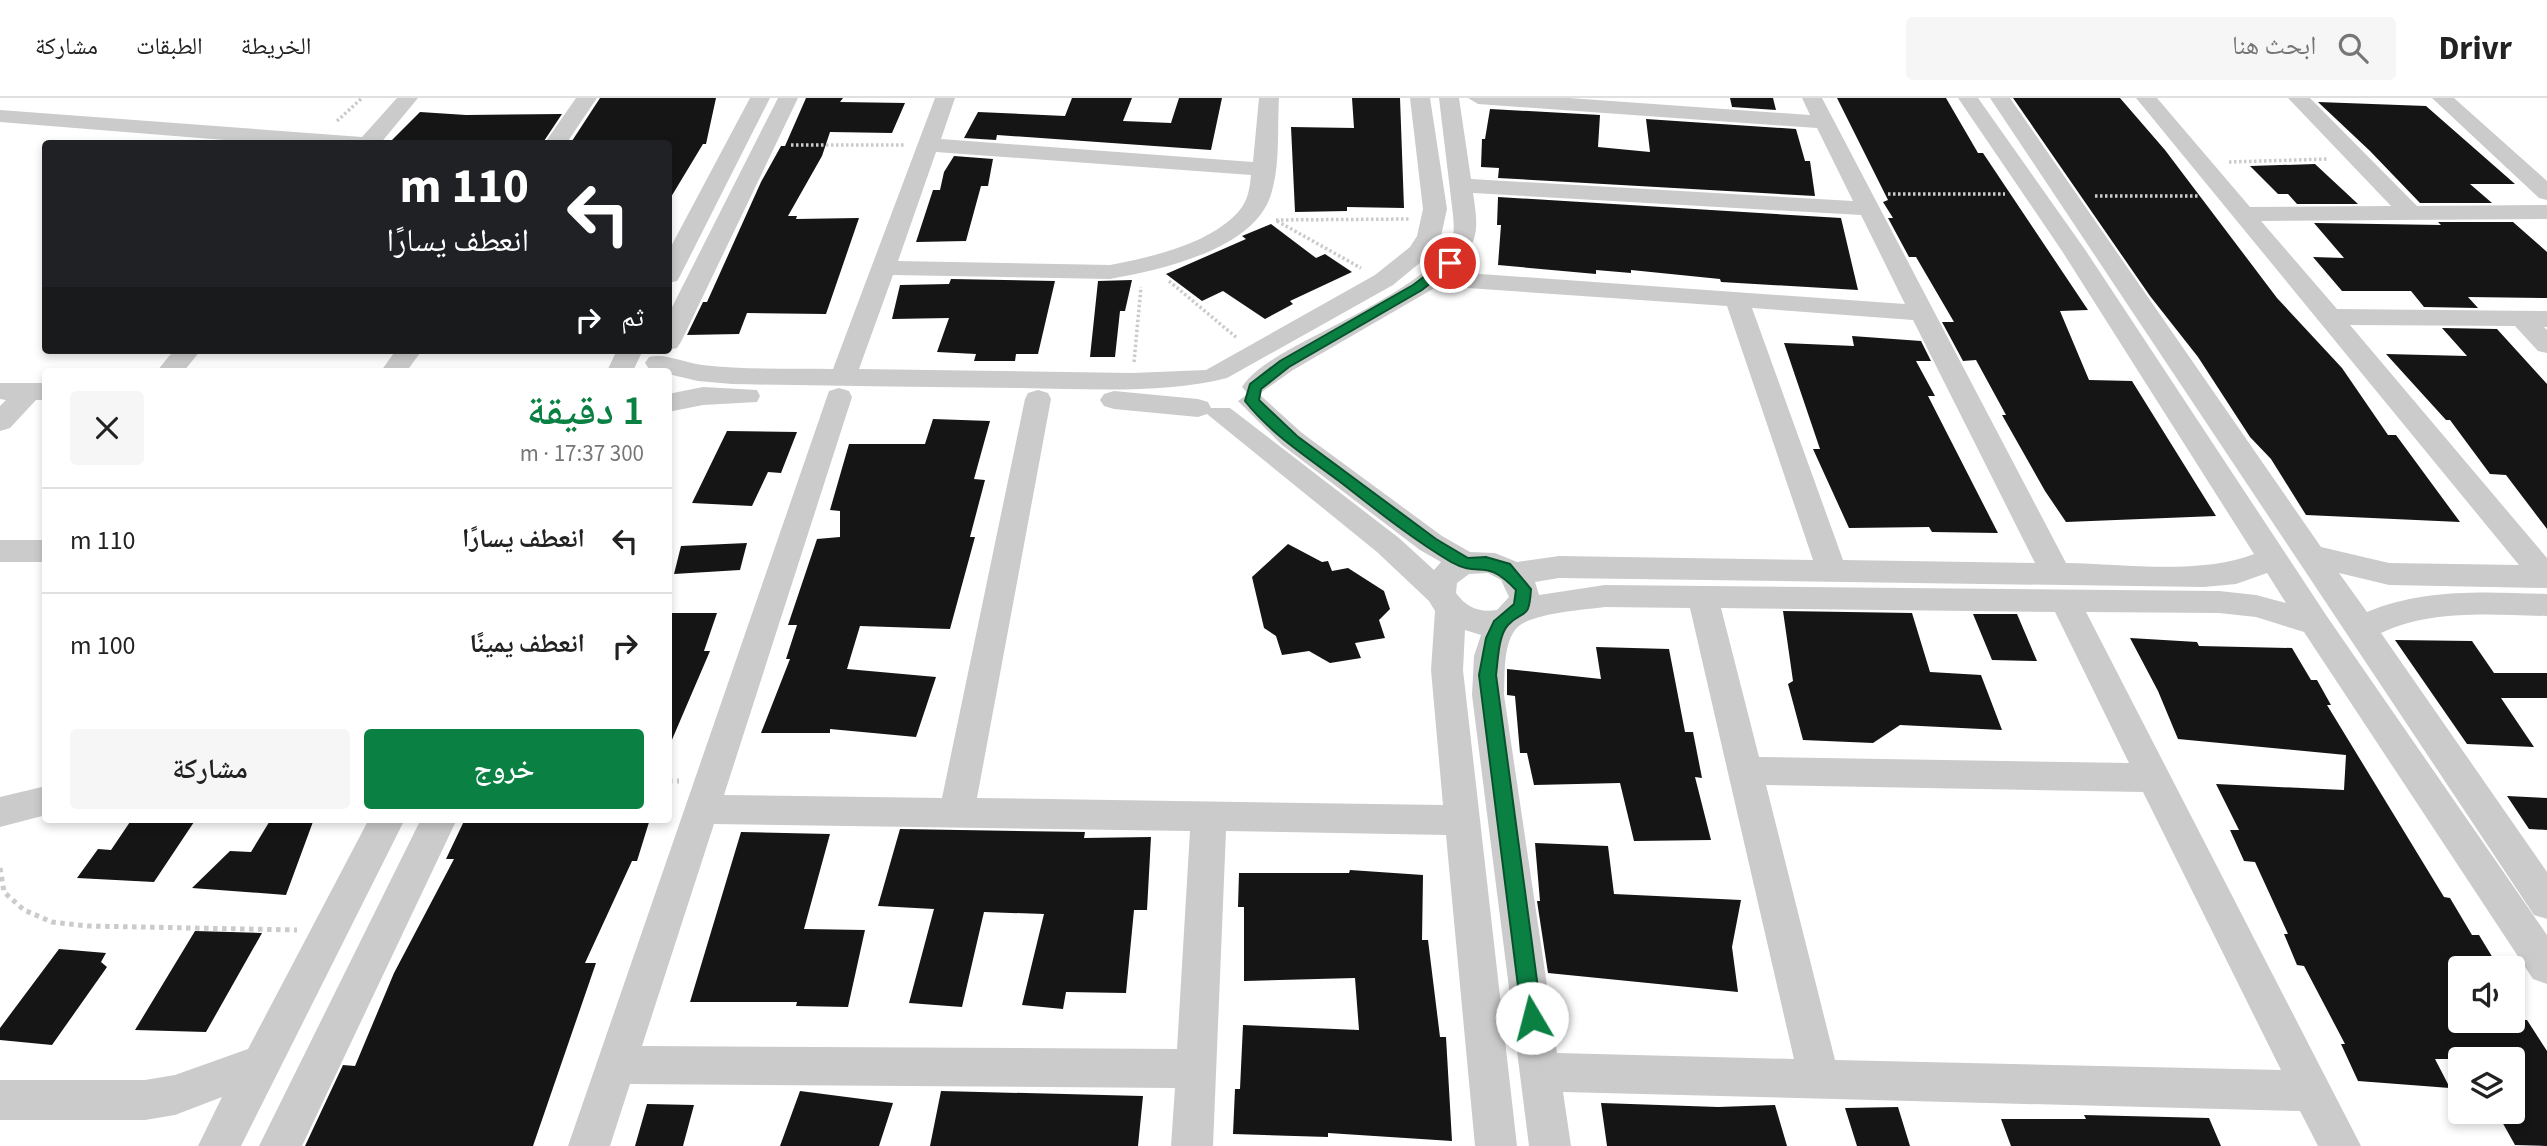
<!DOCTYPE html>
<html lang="ar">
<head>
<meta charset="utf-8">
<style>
	body { margin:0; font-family:"Source Sans 3","Noto Naskh Arabic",sans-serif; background:#f6f6f6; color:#222; direction:rtl; height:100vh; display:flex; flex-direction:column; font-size:26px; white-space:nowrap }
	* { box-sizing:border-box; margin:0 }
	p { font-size:23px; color:#767676 }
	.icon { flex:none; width:38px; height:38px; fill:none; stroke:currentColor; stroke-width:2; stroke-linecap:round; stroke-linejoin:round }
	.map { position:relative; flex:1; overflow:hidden; direction:ltr }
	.drawer { position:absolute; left:42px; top:270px; width:630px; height:455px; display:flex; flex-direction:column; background:#fff; border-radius:7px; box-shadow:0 4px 10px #0003; direction:rtl }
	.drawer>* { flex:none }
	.top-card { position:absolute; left:42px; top:42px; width:630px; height:214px; border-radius:7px; box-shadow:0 4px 10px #0003; direction:rtl; background:#202124; color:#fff; overflow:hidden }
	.tools { position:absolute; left:2448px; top:858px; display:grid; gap:14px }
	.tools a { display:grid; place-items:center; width:77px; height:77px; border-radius:7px; background:#fff; box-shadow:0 4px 10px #0003; font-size:35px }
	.pin { position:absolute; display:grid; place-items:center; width:60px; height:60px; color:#fff; margin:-30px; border:4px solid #fff; border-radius:50%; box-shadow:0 2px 7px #0007 }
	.me { position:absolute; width:77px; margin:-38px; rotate:352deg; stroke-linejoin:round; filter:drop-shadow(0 0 5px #0008) }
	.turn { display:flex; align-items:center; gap:24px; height:147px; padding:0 28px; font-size:32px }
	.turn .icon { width:91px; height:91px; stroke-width:2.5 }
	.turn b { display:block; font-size:49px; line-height:60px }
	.then { display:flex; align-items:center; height:66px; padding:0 28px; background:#0003; gap:14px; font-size:26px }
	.round { display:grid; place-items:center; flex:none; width:74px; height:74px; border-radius:7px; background:#f6f6f6 }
	.headline { display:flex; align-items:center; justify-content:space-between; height:119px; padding:0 28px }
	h1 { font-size:42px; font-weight:600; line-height:52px; color:#0b8043 }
	.action { display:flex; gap:14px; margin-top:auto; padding:14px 28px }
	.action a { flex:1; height:80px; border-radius:7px; background:#0b8043; color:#fff; font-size:28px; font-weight:600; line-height:80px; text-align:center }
	.action a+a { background:#f6f6f6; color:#222 }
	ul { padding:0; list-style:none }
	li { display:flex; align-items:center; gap:21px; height:105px; padding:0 28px; border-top:2px solid #e0e0e0 }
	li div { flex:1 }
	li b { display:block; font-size:26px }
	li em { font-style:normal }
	header { display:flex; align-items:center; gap:42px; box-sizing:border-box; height:98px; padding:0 35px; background:#fff; border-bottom:2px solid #e0e0e0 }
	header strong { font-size:33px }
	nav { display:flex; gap:38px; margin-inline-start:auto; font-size:24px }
	.search { width:490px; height:63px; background:#f6f6f6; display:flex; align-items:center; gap:18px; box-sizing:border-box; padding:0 24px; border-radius:7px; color:#767676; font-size:26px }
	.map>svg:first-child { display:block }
</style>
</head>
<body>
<header>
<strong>Drivr</strong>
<div class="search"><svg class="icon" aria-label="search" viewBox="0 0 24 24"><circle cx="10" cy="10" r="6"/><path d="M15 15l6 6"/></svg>ابحث هنا</div>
<nav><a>الخريطة</a><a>الطبقات</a><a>مشاركة</a></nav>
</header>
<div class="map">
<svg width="2547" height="1048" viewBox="0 0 2547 1048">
	<rect width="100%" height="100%" fill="#fff"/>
	<path fill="#151515" d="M600,0H716L706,46H703L668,104V45L570,46Z
		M806,0H843L840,4L905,5L892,35L830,34L822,58L788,118H797L796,121L859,120L826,216L747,215L739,236L687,237L703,204H707L761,84L781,48H785Z
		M1072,0H1132L1123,23L1171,25L1179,0H1222L1211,52L997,37L996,42L964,40L978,14L1065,18Z
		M1352,0H1400L1404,110L1347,109V113L1295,114L1291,29L1354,30Z
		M1730,0H1773L1776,12L1732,9Z
		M1837,0H1946L1978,55H1983L2088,212L2060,213L2089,282L2132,283L2216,418L2066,424L2045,393L2002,317H2006L1976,262L1963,263L1942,224H1954L1916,159H1909L1888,120H1893L1883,104L1888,102Z
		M2013,0H2120L2165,52L2277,200L2342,270L2388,337H2396L2460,424L2306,417L2271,361L2250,339L2198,259L2150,198Z
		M2318,4L2426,8L2515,86H2470L2492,105H2420L2370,53Z
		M1490,11L1600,17L1598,49L1650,54L1646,21L1796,31L1805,63H1810L1815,98L1498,80L1499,70L1481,69L1482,41H1485Z
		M420,14L466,17L562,16L542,46H388Z
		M954,58L993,61L988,88H981L966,143L916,144L933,92H940L944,74Z
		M2315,66L2358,106H2297L2288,96H2278L2250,68Z
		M1498,99L1841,120L1858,192L1721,184L1720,181L1631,172V175L1596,172V176L1498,167L1501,127H1497Z
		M2438,124H2513L2547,154V200L2468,199L2478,210L2424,209L2411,193H2342L2313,159L2344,160L2314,125L2441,127Z
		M1271,126L1316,160L1325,156L1352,174L1290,203L1293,206L1265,221L1223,193L1202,203L1166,176L1246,141L1242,138Z
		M951,181L1055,183L1038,256H1016L1015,263H974L976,256L937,254L949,220L892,221L900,187L949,186Z
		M1132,182L1125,213H1120L1115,259H1090L1098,183Z
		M2442,230L2497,231L2547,286V431L2506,377L2490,376L2450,322H2446L2386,256L2467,258Z
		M1852,238L1921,243L1931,263H1916L1935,298H1928L1998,435L1932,434L1929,429L1849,430L1813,351H1820L1784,245L1854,248Z
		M933,321L990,323L974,381L985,382L970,439H975L950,531L860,528L847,571L936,579L916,639L830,631V635H761L790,561H786L797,527H788L817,441L840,439V413L830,412L849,346H925Z
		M727,333L797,334L781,375L768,374L752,408L692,405Z
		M747,445L740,472L674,476L681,448Z
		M1288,446L1322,464L1328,463L1332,473L1348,470L1384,493L1390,511L1379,522L1385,540L1355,545L1361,560L1330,565L1309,553L1282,557L1276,538L1264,530L1252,479Z
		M1783,513L1912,515L1930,574L1981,577L2002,632L1900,627L1873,645L1803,642L1788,586L1793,583Z
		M668,515H717L704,553H710L668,651Z
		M1973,516H2017L2037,563L1992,562Z
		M2130,540L2197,544L2199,548L2292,550L2311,582H2317L2331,607H2327L2444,799L2450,800L2472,837H2479L2499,870H2460V922H2527L2547,953V1048L2515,1047L2496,1013H2513V961H2435L2450,990L2358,983L2341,946H2345L2304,868L2297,867L2284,836H2288L2255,764L2244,763L2230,732H2239L2216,686L2344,692L2346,657L2178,641L2158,593Z
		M2395,542L2472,543L2494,575H2547V600H2501L2534,649L2467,646Z
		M1596,549L1669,551L1685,634H1693L1702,680L1695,679L1711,742L1634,743L1620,685L1534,687L1527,655H1520L1515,598L1507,597V571L1601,581Z
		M2507,698L2547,700V732L2529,731Z
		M132,721H196L154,784L77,780L98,751L111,752Z
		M271,721H314L286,797L192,790L230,753L251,754Z
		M465,721H650L637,763H632L585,865H596L533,1048H305L343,967L355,968L394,875L454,761H446Z
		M900,731L1085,734L1084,740L1151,739L1147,812H1134L1126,895L1066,894L1063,911L1022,907L1044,816L984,814L962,909L909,905L934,811L878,808Z
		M741,734L830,736L804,831L865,832L848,909L796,908L797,904H690Z
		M1535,745L1608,748L1614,796L1741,802L1732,849L1738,894L1548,875L1537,803H1540Z
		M1350,772L1423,777L1422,842H1428L1440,939H1446L1452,1043L1328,1035V1039L1233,1036L1235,991H1240L1243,927L1359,932L1355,880L1244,883V809H1238L1239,775H1349Z
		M195,833L262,835L206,934L135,932Z
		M59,851L106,855L101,864L107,869L52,947L0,942V930Z
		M800,993L893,1005L879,1048H780Z
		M941,993L1143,998L1138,1048H930Z
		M1601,1005L1718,1009L1775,1007L1787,1048H1607Z
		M647,1006L694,1007L683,1048H635Z
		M1898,1009L1910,1048H1857L1845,1010Z
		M2084,1017L2209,1020L2221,1048H2011L2001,1021H2086Z"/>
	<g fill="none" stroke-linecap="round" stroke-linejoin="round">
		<path stroke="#cbcbcb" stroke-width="3.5" stroke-dasharray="2.5 2.5" stroke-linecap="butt" d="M337,23L362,0
			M791,47H905
			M2229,64L2328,61
			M1888,96H2005
			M2095,98H2198
			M1276,122L1409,121
			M1277,123L1361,170
			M1169,183L1237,240
			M1134,264L1141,189"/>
		<path stroke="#cbcbcb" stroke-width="5" stroke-dasharray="4.5 4.5" stroke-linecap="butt" d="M668,683H679
			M0,770L4,794L24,812L52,824L88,828L297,832"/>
		<path fill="#cbcbcb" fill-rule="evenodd" d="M397,0H418L380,46H274L0,24V12L362,39Z
			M576,0H597L566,46H544Z
			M750,0H770L680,178L677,183L668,185V154Z
			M778,0H798L681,244L677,250L668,252V217Z
			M935,0H955L941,41L1253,64L1259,0H1279C1277,32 1281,72 1269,102C1248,153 1159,172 1110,181L893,177L859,271L1132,275L1206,272L1375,177L1410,149L1417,138L1423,111L1410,0H1430L1447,111L1441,138L1427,159L1393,187L1227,280C1164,296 1090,291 1021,290C925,289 829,288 732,286L698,283L668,276V273L649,271L645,265L649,259C666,255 684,265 702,267C745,272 789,270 833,271ZM936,54L1251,77C1250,89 1248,103 1239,113C1210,146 1152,159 1110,167L898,163Z
			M1439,0H1459L1471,81L1853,103L1817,30L1478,6L1468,0H1569L1810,17L1802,0H1822L2066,465C2124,466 2201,477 2254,456L2062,153L1958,0H1978L2086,153L2326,517L2547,837V886L2533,881L2304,534L2256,519L2219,515L2086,514L2361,1048H2318L2300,1013L1563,994L1571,1048H1529L1472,597L1474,558L1481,537L1465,532L1463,572L1517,1048H1475L1446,737L1226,733L1213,1048H1171L1175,990L630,986L610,1048H568L829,293L839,290L849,293L852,299L724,697L942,700L1025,301L1028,295L1038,292L1048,295L1051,301L977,700L1443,707L1431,572L1435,513L1429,503L1377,454L1207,316L1198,319L1114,311L1104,308L1100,302L1104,296L1114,293L1198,301L1208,304L1211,310H1230L1399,440L1434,472L1441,464L1420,452L1282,347L1238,303L1248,296L1242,289C1253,272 1275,260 1292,250C1335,226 1424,187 1449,148C1455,139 1454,128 1453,117ZM1473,95L1861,117L1905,206L1452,174C1479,143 1479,134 1473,95ZM1438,188L1727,208L1813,462L1559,458L1517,464L1495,455L1470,454L1442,438L1302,335L1259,296L1293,272ZM1752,210L1913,222L2035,465L1843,462ZM1488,475L1501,482L1509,499L1497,512C1479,515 1466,509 1456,495L1457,485L1469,476ZM2267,475L2286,505L2256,497L2219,493L1605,487L1539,497L1535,484L1559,480L2204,489L2236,486ZM1605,509L1690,510L1794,961L1557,955L1504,597C1505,577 1503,548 1515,532C1527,515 1584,512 1605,509ZM1721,510L2055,514L2129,665L1759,659ZM1766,687L2143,694L2281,972L1835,962ZM714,726L1190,733L1177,951L642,948Z
			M1990,0H2010L2321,449L2389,465L2519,467L2136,0H2157L2250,109L2391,108L2288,0H2310L2417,108L2547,107V121L2261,123L2337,211L2547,213V229H2544L2547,232V255L2538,253L2515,228L2350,227L2547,460V490L2389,487L2339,475L2367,514C2424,490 2486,494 2547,496V518C2491,517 2433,511 2381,535L2547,774V821L2534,817Z
			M2432,0H2454L2547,83V102L2539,100Z
			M174,252H201L184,273H157Z
			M396,252H422L407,273H381Z
			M617,252H643L633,273H607Z
			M0,285H46V302H36L10,330L0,333V308L6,302L0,301Z
			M703,289L757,292L760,298L757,304L703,307L668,314V296Z
			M0,442H46V464H0Z
			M46,688V717L0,729V699Z
			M369,721H405L241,1048H198L222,999L175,1017L145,1022H0V982H145L175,977L248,951Z
			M421,721H457L302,1048H259Z"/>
	</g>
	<path fill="#0b8043" stroke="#07532c" stroke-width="2" d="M1446,162L1456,165L1422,192L1289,269L1261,291L1259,302L1297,338L1436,441L1468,460L1486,459L1510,466L1531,491C1529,524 1524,510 1508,527C1498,538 1498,563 1496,577L1542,920L1540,926L1532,929L1525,926L1522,920L1479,577L1486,540L1494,523L1514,506L1516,492C1484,458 1481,481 1451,464C1411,440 1375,411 1339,383C1307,359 1270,335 1245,303L1250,286L1280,263L1413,187Z"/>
</svg>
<div class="tools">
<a><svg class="icon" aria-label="sound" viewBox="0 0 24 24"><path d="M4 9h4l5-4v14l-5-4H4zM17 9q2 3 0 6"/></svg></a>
<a><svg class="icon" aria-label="layers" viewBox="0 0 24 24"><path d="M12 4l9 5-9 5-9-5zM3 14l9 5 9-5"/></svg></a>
</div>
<div class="pin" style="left:1450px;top:165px;background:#d93025"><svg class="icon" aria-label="arrive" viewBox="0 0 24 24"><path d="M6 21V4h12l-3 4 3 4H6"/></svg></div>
<svg class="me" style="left:1532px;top:920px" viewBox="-20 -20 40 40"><circle r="19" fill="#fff"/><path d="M0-13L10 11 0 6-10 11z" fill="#0b8043"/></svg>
<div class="top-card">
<div class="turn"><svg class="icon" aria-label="left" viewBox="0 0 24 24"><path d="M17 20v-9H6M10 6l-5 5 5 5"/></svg><div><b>110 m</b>انعطف يسارًا</div></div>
<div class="then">ثم<svg class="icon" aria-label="right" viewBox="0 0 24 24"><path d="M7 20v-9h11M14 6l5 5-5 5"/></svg></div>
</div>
<section class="drawer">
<div class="headline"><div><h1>1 دقيقة</h1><p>300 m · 17:37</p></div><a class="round"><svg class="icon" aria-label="close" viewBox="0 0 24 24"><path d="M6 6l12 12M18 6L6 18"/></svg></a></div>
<ul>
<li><svg class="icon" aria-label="left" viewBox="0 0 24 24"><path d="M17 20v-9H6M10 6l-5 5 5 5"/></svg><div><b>انعطف يسارًا</b></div><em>110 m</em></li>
<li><svg class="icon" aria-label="right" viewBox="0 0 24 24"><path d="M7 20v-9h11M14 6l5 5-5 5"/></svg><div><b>انعطف يمينًا</b></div><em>100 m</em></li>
</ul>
<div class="action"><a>خروج</a><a>مشاركة</a></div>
</section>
</div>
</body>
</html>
